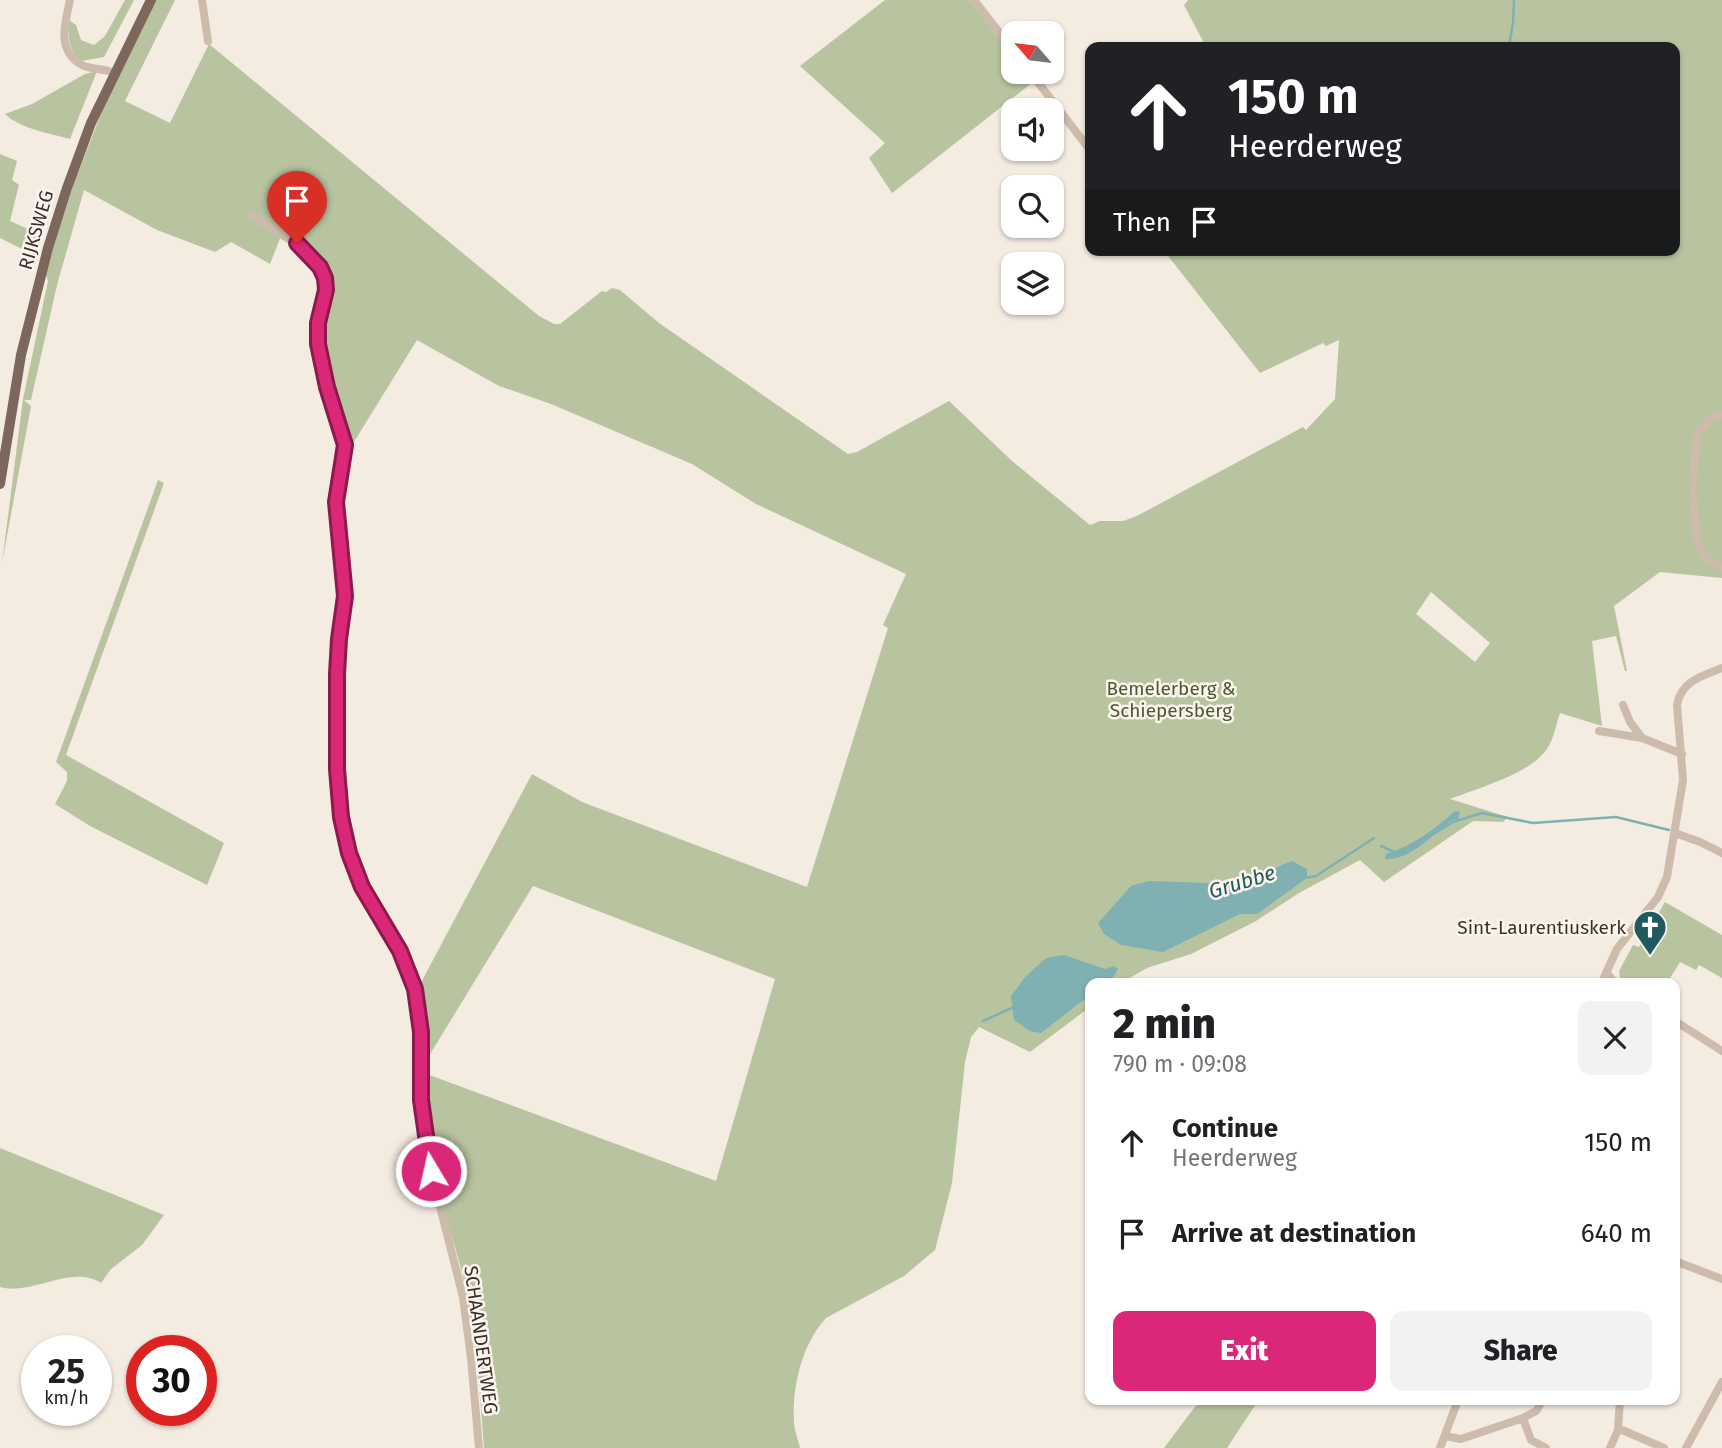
<!DOCTYPE html>
<html lang="en">
<head>
<meta charset="utf-8">
<style>
	body { margin:0; font-family:"Fira Sans",sans-serif; background:#f2f2f2; color:#202124; height:100vh; display:flex; flex-direction:column; font-size:26px; white-space:nowrap }
	* { box-sizing:border-box; margin:0 }
	p { font-size:23px; color:#757577 }
	.icon { flex:none; width:38px; height:38px; fill:none; stroke:currentColor; stroke-width:2; stroke-linecap:round; stroke-linejoin:round }
	.map { position:relative; flex:1; overflow:hidden }
	.side { position:absolute; left:1085px; top:978px; width:595px; height:427px; display:flex; flex-direction:column; background:#fff; border-radius:14px; box-shadow:0 2px 5px #0004 }
	.side>* { flex:none }
	.top-card { position:absolute; left:1085px; top:42px; width:595px; height:214px; border-radius:14px; box-shadow:0 2px 5px #0004; background:#202124; color:#fff; overflow:hidden }
	.needle { width:46px; rotate:298deg }
	.controls { position:absolute; left:1001px; top:21px; display:grid; gap:14px }
	.controls a { display:grid; place-items:center; width:63px; height:63px; border-radius:14px; background:#fff; box-shadow:0 2px 5px #0004; font-size:35px }
	.speed { position:absolute; left:21px; top:1335px; display:flex; gap:14px; font-size:35px; font-weight:700; text-align:center }
	.speed>* { display:grid; place-content:center; width:91px; height:91px; border-radius:50%; background:#fff; box-shadow:0 2px 5px #0004; line-height:1 }
	.speed small { font-size:18px; font-weight:400 }
	.speed .limit { border:10px solid #d22; background:#fff; color:#111 }
	.pin { position:absolute; display:grid; place-items:center; width:60px; height:60px; color:#fff; margin:-72px -30px; border-radius:50% 50% 50% 0; rotate:-45deg; box-shadow:0 0 7px #0007 }
	.pin .icon { rotate:45deg }
	.me { position:absolute; width:77px; margin:-38px; rotate:351deg; stroke-linejoin:round; filter:drop-shadow(0 0 5px #0008) }
	.turn { display:flex; align-items:center; gap:24px; height:147px; padding:0 28px; font-size:32px }
	.turn .icon { width:91px; height:91px; stroke-width:2.5 }
	.turn b { display:block; font-size:49px; line-height:60px }
	.then { display:flex; align-items:center; height:66px; padding:0 28px; background:#0003; gap:14px; font-size:26px }
	.round { display:grid; place-items:center; flex:none; width:74px; height:74px; border-radius:14px; background:#f2f2f2 }
	.headline { display:flex; align-items:center; justify-content:space-between; height:119px; padding:0 28px }
	h1 { font-size:42px; font-weight:800; line-height:52px }
	.action { display:flex; gap:14px; margin-top:auto; padding:14px 28px }
	.action a { flex:1; height:80px; border-radius:14px; background:#db2777; color:#fff; font-size:28px; font-weight:800; line-height:80px; text-align:center }
	.action a+a { background:#f2f2f2; color:#202124 }
	ul { padding:0; list-style:none }
	li { display:flex; align-items:center; gap:21px; height:91px; padding:0 28px }
	li div { flex:1 }
	li b { display:block; font-size:26px }
	li em { font-style:normal }
	.map>svg:first-child { display:block }
</style>
</head>
<body>
<div class="map">
<svg width="1722" height="1448" viewBox="0 0 1722 1448">
	<rect width="100%" height="100%" fill="#f4ebe1"/>
	<path fill="#b8c4a0" fill-rule="evenodd" d="M125,0H134L104,57L81,61C68,49 68,37 69,20L76,25L81,40L94,45L105,36Z
		M155,0H175L125,101L170,123L209,44L539,316L554,324H560L602,291L606,292L612,288L620,290L659,323L848,454L857,452L949,401L1012,461L1090,525L1100,521H1123L1137,516L1303,427L1306,430L1335,399L1339,340L1326,346L1323,343L1260,373L1165,252L1167,250H1675V47H1206L1184,5L1188,0H1722V578L1660,572L1614,606L1627,671H1625L1616,636L1592,641L1602,726L1560,713C1556,724 1554,739 1547,749C1530,774 1478,788 1450,799L1508,817L1503,822L1473,821L1384,882L1360,860L1299,893L1256,921L1191,954L1147,968L1121,983L1090,984V1007L1030,1052L979,1027L971,1037L965,1062L952,1183L935,1250L904,1276L826,1318C802,1344 792,1387 794,1421C794,1430 798,1439 800,1448H484C480,1391 475,1334 463,1278C457,1248 445,1219 438,1190C429,1152 425,1112 424,1073L716,1181L775,979L533,886L424,1064L417,990L532,774L582,802L807,887L888,628L883,625L906,574L756,504L692,464L551,404L499,386L417,340L352,445L342,447L311,336L323,279C314,259 298,248 281,236L270,264L231,242L215,252L157,230L84,190L57,285L31,400H24L31,406L2,563L23,399L48,281L45,272L74,183L106,101ZM1431,592L1490,643L1475,662L1416,614Z
		M885,0H969L1013,56V72H1025L1033,82L892,193L869,158L885,143L800,66Z
		M97,71L70,139C49,133 21,129 5,114L32,104L85,74Z
		M0,154L17,161L12,180L19,185L10,221L39,234L34,255L0,238Z
		M158,480L164,483L66,755L224,843L207,885L90,826L55,804L67,781V772L56,762Z
		M1665,902L1722,935V978L1699,965L1696,970L1680,962L1667,983H1628L1620,978L1619,971L1633,945L1639,947Z
		M0,1148L164,1215L142,1245L111,1269L101,1283C71,1264 33,1296 0,1287Z
		M1204,1400H1251L1256,1404L1227,1448H1164L1194,1408Z"/>
	<path fill="#7fb0b2" d="M1455,811L1460,812L1458,819L1451,821C1433,835 1409,861 1385,859L1386,854C1412,846 1435,829 1455,811Z
		M1292,861L1307,869V878L1257,914H1240L1163,952L1121,945L1104,934L1098,923L1131,886L1149,881L1238,884C1257,878 1273,868 1292,861Z
		M1064,955L1105,969L1114,966L1118,969C1112,982 1104,984 1090,984V995L1041,1033L1030,1031L1014,1020L1011,996L1026,976L1046,958Z"/>
	<g fill="none" stroke-linecap="round" stroke-linejoin="round">
		<path stroke="#7fb0b2" stroke-width="2.5" d="M1509,46L1513,23L1514,0
			M1435,833L1453,822L1482,813L1533,823L1616,817L1669,830
			M1381,846L1396,853
			M1305,878L1316,876L1374,838
			M983,1021L1014,1007"/>
		<path stroke="#cdbbac" stroke-width="8" d="M70,0C65,23 56,51 82,65C91,70 103,68 114,73
			M202,0L208,41
			M974,0L1013,50
			M1030,72L1090,150
			M250,215L302,247L320,267L325,278L326,290L318,323V344L327,387L344,435L346,449L336,502L345,596L339,639L337,674V769L341,817L349,853L362,887L400,951L415,989L421,1032L420,1081L423,1125L431,1171L463,1297L471,1358L479,1448
			M1722,414C1713,417 1705,421 1700,430C1691,448 1691,533 1701,550C1706,558 1714,564 1722,568
			M1623,705L1630,722L1642,738
			M1599,731L1642,738L1682,754
			M1675,833L1700,842L1722,853
			M1607,973L1616,984
			M1601,984L1617,949L1658,897L1667,877L1683,780L1677,705C1681,681 1702,676 1722,668
			M1675,1021L1722,1051
			M1675,1261L1722,1279
			M1523,1418L1531,1440L1546,1448
			M1618,1430H1622L1664,1448
			M1445,1436L1461,1439L1523,1418L1536,1411L1543,1400
			M1440,1448L1458,1400
			M1610,1448L1618,1430L1620,1400
			M1686,1448L1722,1382"/>
		<path stroke="#7d675c" stroke-width="10" d="M0,484L21,355L48,248L67,188L91,123L151,0"/>
	</g>
	<g fill="none" stroke-linecap="round" stroke-linejoin="round">
		<defs>
			<path id="route" d="M297,243L320,267L325,278L326,290L318,323V344L327,387L345,445L336,502L345,596L339,639L337,674V769L341,817L349,853L362,887L400,951L415,989L421,1032V1100L431,1171"/>
		</defs>
		<use href="#route" stroke="#8e194d" stroke-width="18"/>
		<use href="#route" stroke="#db2777" stroke-width="12"/>
	</g>
	<defs>
		<symbol id="church-pin" viewBox="-11 -11 22 30"><path d="M0 17L-7.5 6A9.5 9.5 0 1 1 7.5 6Z" fill="#1f5a5e" stroke="#fbf5ee"/><path d="M-1.2-6h2.4v3.5h3.3v2.4h-3.3V6h-2.4V-.1h-3.3v-2.4h3.3Z" fill="#fff"/></symbol>
	</defs>
	<g fill-rule="evenodd">
		<use href="#church-pin" x="1631" y="908" width="38" height="52"/>
	</g>
	<g text-anchor="middle" dominant-baseline="central" stroke-width="5" stroke-linejoin="round" paint-order="stroke">
		<g font-size="19" fill="#3b302b" stroke="#fbf5ee">
			<text transform="translate(36 230) rotate(-74)">RIJKSWEG</text>
			<text transform="translate(481 1340) rotate(82)">SCHAANDERTWEG</text>
		</g>
		<g font-size="19" fill="#4a5a2e" stroke="#fbf5ee">
			<text x="1171" y="688">Bemelerberg &amp;<tspan x="1171" dy="22">Schiepersberg</tspan></text>
		</g>
		<g font-size="19" fill="#3b302b" stroke="#fbf5ee" text-anchor="end">
			<text x="1626" y="927">Sint-Laurentiuskerk</text>
		</g>
		<g font-size="21" font-style="italic" fill="#1f5a5e" stroke="#fbf5ee">
			<text transform="translate(1242 882) rotate(-17)">Grubbe</text>
		</g>
	</g>
</svg>
<div class="controls">
<a><svg class="needle" viewBox="-14 -14 28 28"><path d="M0-13l5 13h-10z" fill="#e53935"/><path d="M0 13l5-13h-10z" fill="#757577"/></svg></a>
<a><svg class="icon" aria-label="sound" viewBox="0 0 24 24"><path d="M4 9h4l5-4v14l-5-4H4zM17 9q2 3 0 6"/></svg></a>
<a><svg class="icon" aria-label="search" viewBox="0 0 24 24"><circle cx="10" cy="10" r="6"/><path d="M15 15l6 6"/></svg></a>
<a><svg class="icon" aria-label="layers" viewBox="0 0 24 24"><path d="M12 4l9 5-9 5-9-5zM3 14l9 5 9-5"/></svg></a>
</div>
<div class="speed"><div>25<small>km/h</small></div><div class="limit">30</div></div>
<div class="pin" style="left:297px;top:243px;background:#d93025"><svg class="icon" aria-label="arrive" viewBox="0 0 24 24"><path d="M6 21V4h12l-3 4 3 4H6"/></svg></div>
<svg class="me" style="left:431px;top:1171px" viewBox="-20 -20 40 40"><circle r="17" fill="#db2777" stroke="#fff" stroke-width="3"/><path d="M0-11L8 9 0 5-8 9z" fill="#fff"/></svg>
<div class="top-card">
<div class="turn"><svg class="icon" aria-label="ahead" viewBox="0 0 24 24"><path d="M12 20V5M6 11l6-6 6 6"/></svg><div><b>150 m</b>Heerderweg</div></div>
<div class="then">Then<svg class="icon" aria-label="arrive" viewBox="0 0 24 24"><path d="M6 21V4h12l-3 4 3 4H6"/></svg></div>
</div>
<section class="side">
<div class="headline"><div><h1>2 min</h1><p>790 m · 09:08</p></div><a class="round"><svg class="icon" aria-label="close" viewBox="0 0 24 24"><path d="M6 6l12 12M18 6L6 18"/></svg></a></div>
<ul>
<li><svg class="icon" aria-label="ahead" viewBox="0 0 24 24"><path d="M12 20V5M6 11l6-6 6 6"/></svg><div><b>Continue</b><p>Heerderweg</p></div><em>150 m</em></li>
<li><svg class="icon" aria-label="arrive" viewBox="0 0 24 24"><path d="M6 21V4h12l-3 4 3 4H6"/></svg><div><b>Arrive at destination</b></div><em>640 m</em></li>
</ul>
<div class="action"><a>Exit</a><a>Share</a></div>
</section>
</div>
</body>
</html>
